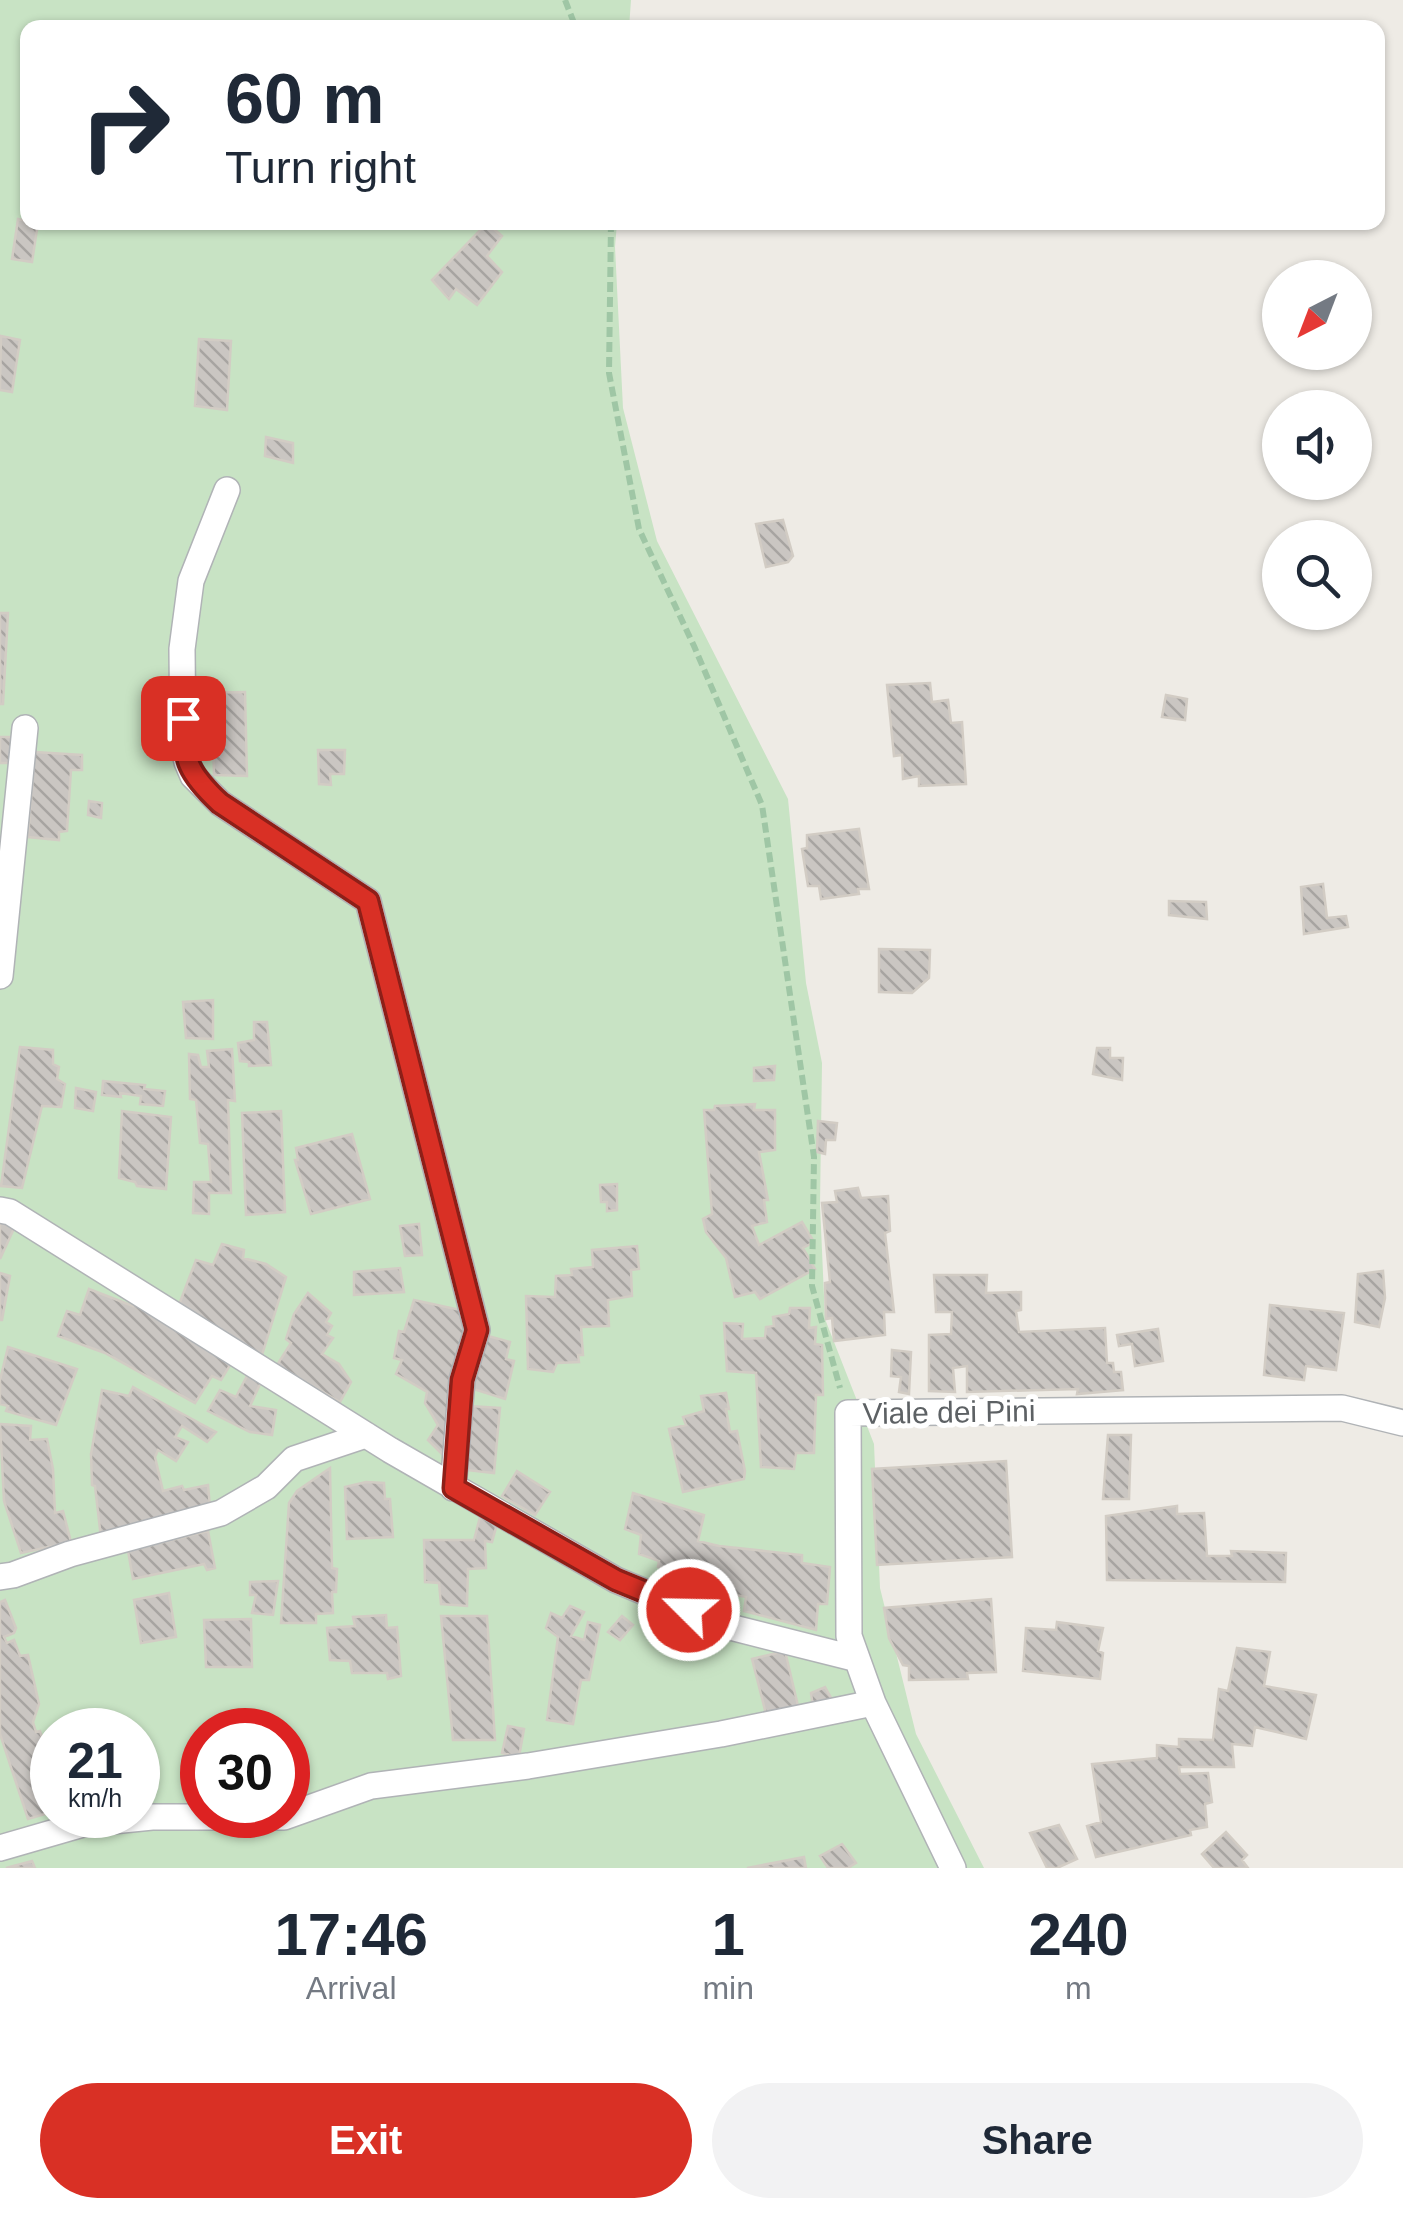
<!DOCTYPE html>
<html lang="en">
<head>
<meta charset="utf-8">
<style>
	body { margin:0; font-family:Helvetica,sans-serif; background:#f2f2f3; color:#1f2937; height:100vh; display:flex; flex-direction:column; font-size:38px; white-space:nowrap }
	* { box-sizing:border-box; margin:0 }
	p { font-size:32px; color:#747a83 }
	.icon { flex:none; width:55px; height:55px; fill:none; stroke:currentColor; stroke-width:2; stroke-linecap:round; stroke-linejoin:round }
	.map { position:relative; height:1868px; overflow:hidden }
	.panel { display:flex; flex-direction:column; background:#fff; flex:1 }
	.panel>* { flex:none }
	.hud { position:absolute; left:20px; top:20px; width:1365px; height:210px; border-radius:20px; box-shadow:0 2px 8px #0004; background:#fff; color:#1f2937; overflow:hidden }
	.needle { width:65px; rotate:222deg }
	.tools { position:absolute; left:1262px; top:260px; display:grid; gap:20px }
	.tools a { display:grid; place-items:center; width:110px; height:110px; border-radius:50%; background:#fff; box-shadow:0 2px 8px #0004; font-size:50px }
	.speed { position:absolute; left:30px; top:1708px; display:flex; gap:20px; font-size:50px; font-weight:700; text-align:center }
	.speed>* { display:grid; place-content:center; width:130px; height:130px; border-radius:50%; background:#fff; box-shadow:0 2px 8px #0004; line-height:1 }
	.speed small { font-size:25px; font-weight:400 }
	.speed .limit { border:15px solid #d22; background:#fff; color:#111 }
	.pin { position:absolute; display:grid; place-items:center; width:85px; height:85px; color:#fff; margin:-42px; border-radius:20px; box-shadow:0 5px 15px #0006 }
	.me { position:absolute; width:110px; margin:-55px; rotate:293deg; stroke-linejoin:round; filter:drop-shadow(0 0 8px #0008) }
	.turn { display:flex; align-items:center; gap:35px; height:210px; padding:0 40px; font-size:45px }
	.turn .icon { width:130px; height:130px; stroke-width:2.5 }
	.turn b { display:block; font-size:70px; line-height:85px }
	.eta { display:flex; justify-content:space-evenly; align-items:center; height:170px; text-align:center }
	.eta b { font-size:60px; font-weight:800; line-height:70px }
	.primary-button { display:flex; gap:20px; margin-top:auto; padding:20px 40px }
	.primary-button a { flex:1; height:115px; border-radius:60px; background:#d93025; color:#fff; font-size:40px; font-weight:800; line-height:115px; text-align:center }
	.primary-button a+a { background:#f2f2f3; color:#1f2937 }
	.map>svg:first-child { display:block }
</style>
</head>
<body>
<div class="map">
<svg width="1403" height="1868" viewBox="0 0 1403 1868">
	<defs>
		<pattern id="building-back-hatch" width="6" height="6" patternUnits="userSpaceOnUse" patternTransform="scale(2.5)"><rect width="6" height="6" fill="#cac6c2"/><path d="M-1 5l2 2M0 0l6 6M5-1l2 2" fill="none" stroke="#a7a4a1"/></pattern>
	</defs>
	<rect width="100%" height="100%" fill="#eeebe5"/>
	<path fill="#c8e3c4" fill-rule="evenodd" d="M0,0H631L629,28H28V222L617,223L615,247L623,408L657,541L788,799L806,983L822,1063L820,1205L825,1319L874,1444L880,1588L916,1734L984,1868H0ZM52,1730H138V1815H52ZM202,1730H288V1815H202Z"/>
	<path fill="url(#building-back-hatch)" stroke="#d2ccc4" stroke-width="2.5" d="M18,219L38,223L32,262L12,259Z
		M487,223L502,236L487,256L502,272L477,305L456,289L449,299L432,280Z
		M1,336L20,340L12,392L0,390Z
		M199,339L231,341L227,410L195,406Z
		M266,437L293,443V463L265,456Z
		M783,520L793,556L788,562L766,567L756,524Z
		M0,613H8L3,704H0Z
		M930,683L932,702L948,700L951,723L962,722L966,784L919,786V776L903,779L902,755L894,756L887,685Z
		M245,692L247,776L214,775L213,745H199L198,693Z
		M1166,695L1187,699L1185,720L1162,717Z
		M0,737H13L14,763H0Z
		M318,750H345L344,774H330L331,785L319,784Z
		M35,752L82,755V770H71L67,831L59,832V840L28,837Z
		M89,801L102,803L101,818L88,815Z
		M859,829L869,889H858L859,894L821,899L819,886H808L802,849L807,848V835Z
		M1323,884L1327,918L1346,916L1348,927L1304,934L1301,887Z
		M1169,901L1206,902L1207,919L1169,915Z
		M879,949L930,950L929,978L912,993L879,992Z
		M213,1000V1039L186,1038L183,1002Z
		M254,1022H267L271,1065L249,1066V1062L240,1061L238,1043L254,1040Z
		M20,1047L53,1050V1064L59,1067L57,1079L65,1084L61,1107L42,1106L22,1188L1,1186Z
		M1097,1048H1110V1058H1123L1122,1080L1093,1074Z
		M232,1049L235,1101L228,1100L231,1193H209V1214L193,1213L194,1182H211L208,1144L200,1143L196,1100L190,1099L189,1054L198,1055L201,1067H209L207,1051Z
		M775,1066L774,1080L754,1081V1068Z
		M103,1081L145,1085L144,1089L165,1091L163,1106L140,1104L141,1096L120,1093L121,1097L102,1095Z
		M76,1088L96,1092L93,1111L75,1108Z
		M755,1104L754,1110H775V1150L759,1152L768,1200H764L767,1222L752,1226L759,1245L802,1222L814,1242L803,1248L815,1269L760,1299L755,1292L735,1297L726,1258L706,1232L703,1219L712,1214L704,1110H714L715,1106Z
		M122,1111L171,1117L166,1189L137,1186L135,1182L119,1178Z
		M281,1111L285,1212L246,1215L242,1113Z
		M818,1121L837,1123L835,1140H826L825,1154L817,1152Z
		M352,1134L370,1199L311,1214L295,1160H298L296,1148Z
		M617,1184V1210L607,1211V1202H601L600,1185Z
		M858,1188L861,1198L888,1196L890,1231L885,1233L894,1312H884L885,1335L834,1341L832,1318L826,1319L825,1283L830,1282L822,1203L837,1202L835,1191Z
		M0,1221L17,1222L0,1259Z
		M419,1224L422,1255L405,1256L400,1226Z
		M222,1244L244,1250L243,1258L266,1264L286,1277L262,1355L177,1310L196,1260L213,1265Z
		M637,1246L639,1269L631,1270L632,1296L608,1300L609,1326L581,1327L583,1355H578L579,1362L557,1363L553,1372L528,1369L526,1296L555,1297L556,1276L572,1275L571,1269L593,1267L592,1250Z
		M400,1268L404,1292L354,1295V1272Z
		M1383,1271L1385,1298L1379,1327L1355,1322L1358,1274Z
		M0,1273L10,1276L2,1320H0Z
		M934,1275H987L986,1293L1021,1292V1310L1016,1311L1019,1332L1105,1328L1107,1363H1113L1114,1372H1121L1123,1390L1077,1394L1078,1389L967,1392V1366L953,1368L955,1392L929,1391V1335L951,1334L952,1312H936Z
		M89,1289L133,1306L135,1299L235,1357L221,1380L212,1376L195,1403L105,1353L58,1336L67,1311L80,1315Z
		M308,1293L331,1313L326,1322L332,1326L327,1335L333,1338L322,1354L339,1364L351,1382L340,1402L277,1365L291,1343L286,1339L294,1314Z
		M414,1300L465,1311L467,1323L450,1462L428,1440L438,1425L425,1403L427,1392L396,1374L402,1360L394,1358L399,1331L404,1332Z
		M1270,1305L1344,1313L1336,1370L1306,1366L1304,1380L1264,1375Z
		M790,1308H810L809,1328L816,1327L815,1344L822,1345L823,1395H816L814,1453H796L794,1469L761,1467L756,1373L727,1371L724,1323L743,1324L742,1339L765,1338L766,1327L774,1326L773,1317L789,1314Z
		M1158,1329L1163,1361L1135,1366L1132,1344L1119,1346L1117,1335Z
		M488,1336L510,1342L506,1359L514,1361L505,1399L470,1388Z
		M8,1347L77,1369L56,1425L6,1411L8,1406L0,1404V1380Z
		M892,1350L911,1352L909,1394L899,1392L901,1377L891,1376Z
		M249,1372L262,1380L250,1406L276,1410L272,1435L250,1432L208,1411L220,1390L236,1397Z
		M133,1387L216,1432L207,1442L182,1426L175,1437L188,1442L176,1461L158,1450L155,1457L163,1491L182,1486L184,1490L208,1485L210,1507L101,1538L95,1486L92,1485L91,1454L102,1390L129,1396Z
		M726,1393L729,1409H726L730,1432L737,1431L745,1471L744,1479L683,1492L669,1429L686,1425L683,1417L704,1411L701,1396Z
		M469,1406L500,1408L494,1473L466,1470Z
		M0,1424L31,1426L30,1440L47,1439L53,1469L55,1513L63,1511L71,1542L21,1553L4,1501Z
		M1108,1435H1131L1129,1499H1103Z
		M1006,1461L1012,1557L877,1565L872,1469Z
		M330,1468L332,1568L337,1569L336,1592H332L333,1613L316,1614V1623H281L289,1503L297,1491Z
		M517,1471L550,1492L535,1515L502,1496Z
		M366,1482L384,1483L385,1499H390L393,1537L347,1539L345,1487Z
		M633,1493L704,1515L698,1541L719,1546L802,1555V1563L830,1567L827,1604H818L816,1630L744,1611L746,1597L714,1591L717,1570L697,1565L692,1578L658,1567L659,1561L639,1554L641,1535L625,1529Z
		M1177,1506V1514L1204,1513L1207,1556H1232L1231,1551L1286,1553L1285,1582L1107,1580L1106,1516Z
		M480,1517L497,1524L492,1542L485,1541L486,1568L468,1569L467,1606L441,1604L439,1583L425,1582L424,1540H474Z
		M208,1531L215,1568L207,1570L204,1564L133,1579L128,1551Z
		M278,1581L273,1615L252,1613L256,1595H250V1582Z
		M169,1593L176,1637L141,1643L134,1600Z
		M991,1599L996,1672L967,1673L968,1679L909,1680V1666L903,1665L889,1638L884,1608Z
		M5,1600L16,1628L14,1633L4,1637L7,1643L14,1640L20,1656L28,1655L39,1704L33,1722L36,1732L40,1731L52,1769V1812L28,1819L0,1734V1602Z
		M570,1606L584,1612L571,1636L584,1640L588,1622L600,1625L589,1680H581L573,1724L547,1720L558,1637L546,1628L551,1613L562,1618Z
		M386,1615L387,1628L397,1627L401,1676L388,1679L387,1673H352L350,1661L330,1660L327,1628L355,1626L353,1617Z
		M441,1616H487L495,1740H453Z
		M622,1616L633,1625L620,1640L608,1632Z
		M251,1619L252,1667H206L204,1620Z
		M1057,1622L1103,1628L1098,1651L1103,1653L1100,1679L1023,1671L1026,1628L1056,1630Z
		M1237,1648L1270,1652L1264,1686L1316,1695L1306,1739L1255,1727L1252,1746L1232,1744L1234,1767H1179L1180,1774L1208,1773L1212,1802L1205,1804L1207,1827L1190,1830L1191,1835L1096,1857L1087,1826L1101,1822L1092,1764L1157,1758V1745L1179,1747V1739L1213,1740L1219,1689L1228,1691Z
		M785,1651L799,1710L767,1718L752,1659Z
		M825,1687L834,1703L813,1708L811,1693Z
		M508,1726L524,1729L519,1757L502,1753Z
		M1059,1825L1077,1859L1057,1868H1047L1030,1833Z
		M1226,1832L1247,1855L1242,1860L1248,1868H1214L1202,1854Z
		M842,1844L856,1863L848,1868H828L820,1856Z
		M804,1857L806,1868H747Z
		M32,1861L35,1868H6Z"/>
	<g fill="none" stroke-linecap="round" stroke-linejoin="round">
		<defs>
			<path id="minor" d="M227,490L191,581L182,649L183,745L187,762L193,776L220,803L368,901L477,1330L462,1380L453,1488
				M0,976L25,728
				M0,1210L10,1212L390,1450L616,1580L726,1626L857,1659
				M0,1577L13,1575L70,1554L221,1513L266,1487L294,1459L366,1435
				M0,1848L83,1824L152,1817H284L371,1786L528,1766L721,1734L873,1703
				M953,1868L873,1703L849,1636L848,1413L1342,1408L1403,1423"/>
		</defs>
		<use href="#minor" stroke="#b0b3b6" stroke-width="28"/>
		<path stroke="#9fc6a5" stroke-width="6" stroke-dasharray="10 5" stroke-linecap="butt" d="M565,0L576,28
			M611,222L609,373L639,529L694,646L762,805L814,1157L812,1286L840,1388"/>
		<use href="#minor" stroke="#fff" stroke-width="25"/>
	</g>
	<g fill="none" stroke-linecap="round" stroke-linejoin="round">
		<defs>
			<path id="route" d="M183,718C183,761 189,774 220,803L368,901L477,1330L462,1380L454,1488L616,1580L689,1610"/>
		</defs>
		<use href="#route" stroke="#8d1f18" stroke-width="25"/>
		<use href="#route" stroke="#d93025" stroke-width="18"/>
	</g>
	<g text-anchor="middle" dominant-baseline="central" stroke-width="10" stroke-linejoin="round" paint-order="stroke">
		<g font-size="30" fill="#5d6164" stroke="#fff">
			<text transform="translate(949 1412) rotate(-1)">Viale dei Pini</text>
		</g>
	</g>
</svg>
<div class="tools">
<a><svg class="needle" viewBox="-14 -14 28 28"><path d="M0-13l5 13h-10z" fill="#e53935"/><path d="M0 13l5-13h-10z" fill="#747a83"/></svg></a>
<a><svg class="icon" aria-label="sound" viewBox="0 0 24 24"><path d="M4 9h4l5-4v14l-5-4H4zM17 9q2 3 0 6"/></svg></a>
<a><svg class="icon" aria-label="search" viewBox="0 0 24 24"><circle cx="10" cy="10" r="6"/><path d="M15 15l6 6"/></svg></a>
</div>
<div class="speed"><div>21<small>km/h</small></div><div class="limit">30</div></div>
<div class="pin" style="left:183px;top:718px;background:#d93025"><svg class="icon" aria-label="arrive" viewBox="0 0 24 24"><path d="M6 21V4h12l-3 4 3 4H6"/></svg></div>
<svg class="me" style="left:689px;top:1610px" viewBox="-20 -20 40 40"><circle r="17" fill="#d93025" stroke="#fff" stroke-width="3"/><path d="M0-11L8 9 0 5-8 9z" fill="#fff"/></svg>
<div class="hud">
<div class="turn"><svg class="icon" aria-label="right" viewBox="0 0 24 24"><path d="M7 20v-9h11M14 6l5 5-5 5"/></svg><div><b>60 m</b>Turn right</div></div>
</div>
</div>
<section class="panel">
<div class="eta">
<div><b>17:46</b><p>Arrival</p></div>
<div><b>1</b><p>min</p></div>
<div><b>240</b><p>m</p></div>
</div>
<div class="primary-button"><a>Exit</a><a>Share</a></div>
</section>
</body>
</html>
